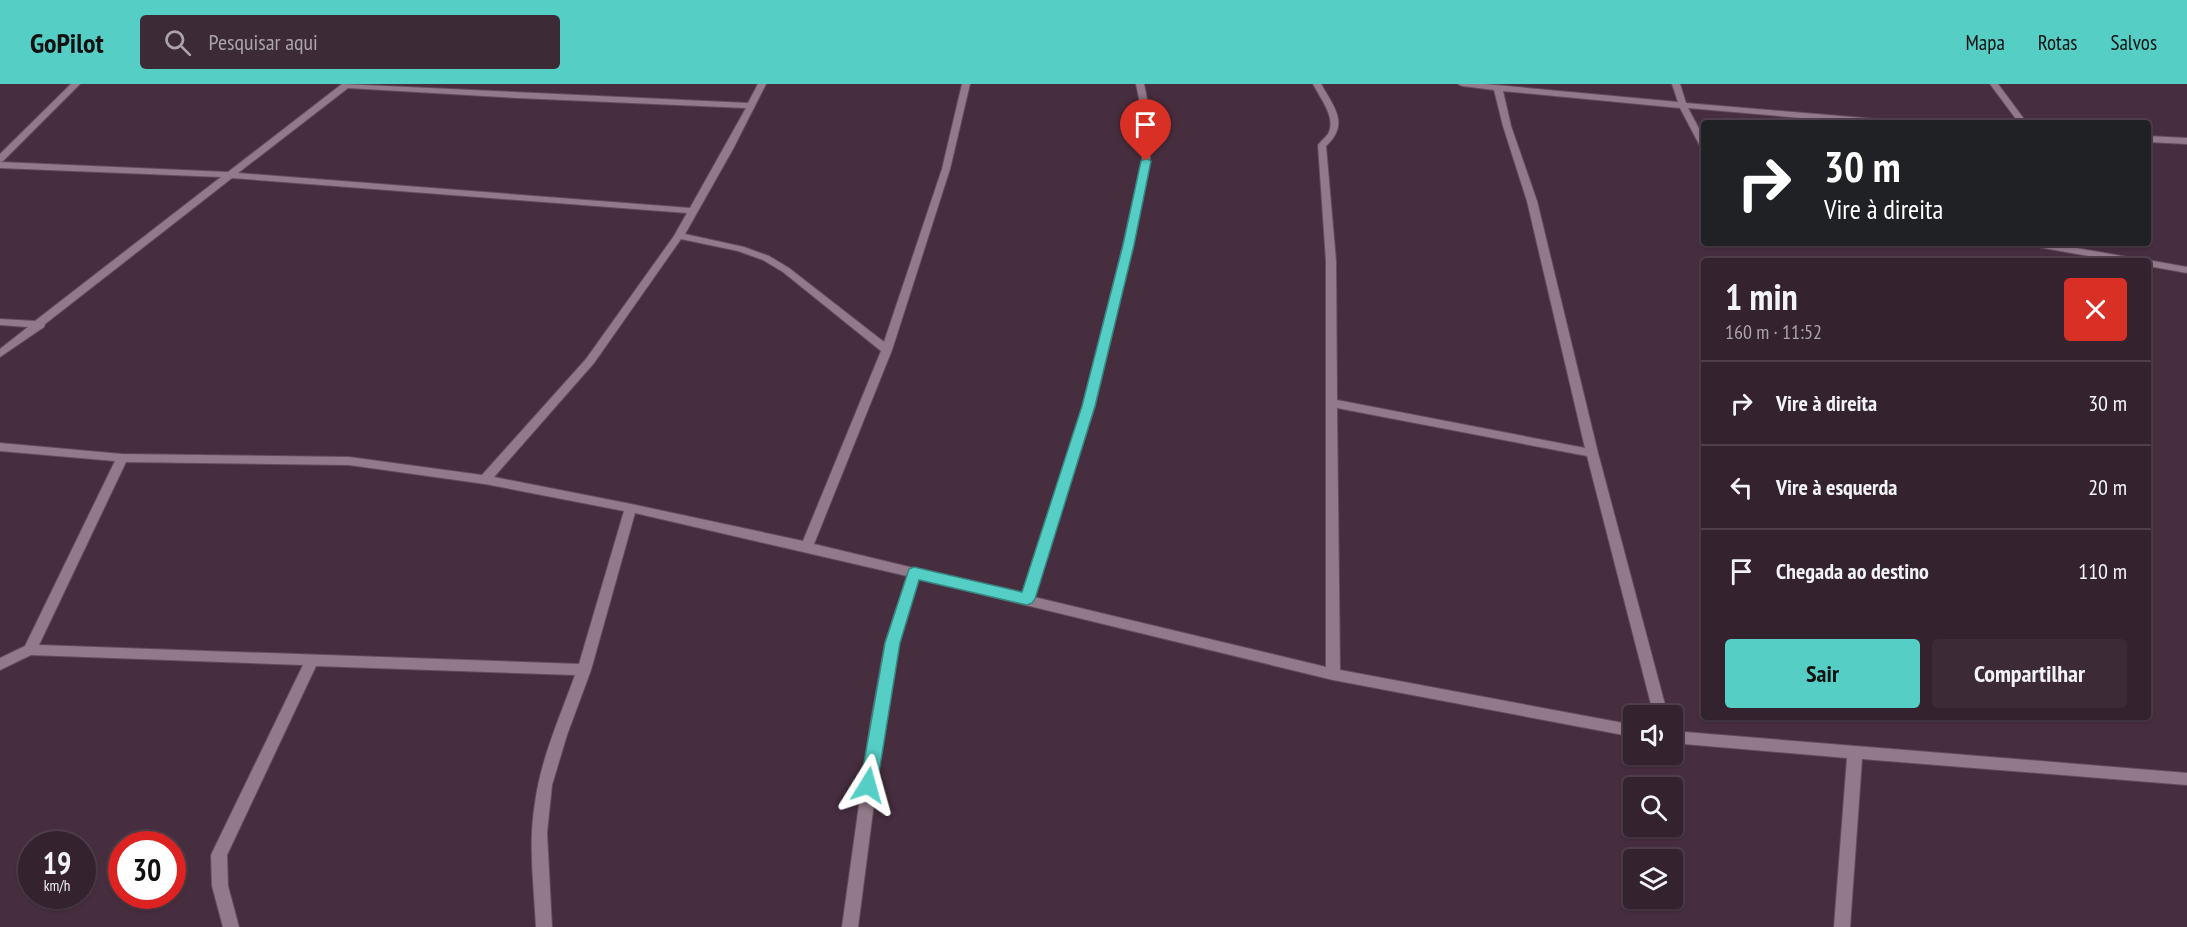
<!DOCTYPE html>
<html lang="pt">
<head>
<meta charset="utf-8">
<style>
	body { margin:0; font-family:"PT Sans Narrow",sans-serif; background:#3d2a37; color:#f1f3f6; height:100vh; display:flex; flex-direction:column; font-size:22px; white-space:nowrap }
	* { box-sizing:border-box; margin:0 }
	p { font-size:20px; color:#aaa4aa }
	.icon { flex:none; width:33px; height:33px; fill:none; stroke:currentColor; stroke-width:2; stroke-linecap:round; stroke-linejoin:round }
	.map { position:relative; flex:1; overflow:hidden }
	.sheet { position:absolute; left:1701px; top:174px; width:450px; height:462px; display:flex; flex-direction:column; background:#35222f; border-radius:6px; box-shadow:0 2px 4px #0004,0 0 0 2px #4f3f4b }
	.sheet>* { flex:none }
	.hud { position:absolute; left:1701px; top:36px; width:450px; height:126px; border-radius:6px; box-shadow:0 2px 4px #0004,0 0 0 2px #4f3f4b; background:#202124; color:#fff; overflow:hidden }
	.controls { position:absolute; left:1623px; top:621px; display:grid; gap:12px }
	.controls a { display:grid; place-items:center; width:60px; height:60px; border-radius:6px; background:#35222f; box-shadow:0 2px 4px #0004,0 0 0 2px #4f3f4b; font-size:30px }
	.speed { position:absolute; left:18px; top:747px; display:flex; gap:12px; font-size:30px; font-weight:700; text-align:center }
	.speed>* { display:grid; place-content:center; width:78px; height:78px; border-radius:50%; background:#35222f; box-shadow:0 2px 4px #0004,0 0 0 2px #4f3f4b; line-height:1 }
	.speed small { font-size:15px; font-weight:400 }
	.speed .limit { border:9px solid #d22; background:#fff; color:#111 }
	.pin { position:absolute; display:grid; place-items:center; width:51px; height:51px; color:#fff; margin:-62px -26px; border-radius:50% 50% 50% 0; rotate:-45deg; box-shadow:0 0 6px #0007 }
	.pin .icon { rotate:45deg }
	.me { position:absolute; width:66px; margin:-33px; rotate:8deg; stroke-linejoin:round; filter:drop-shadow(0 0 4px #0008) }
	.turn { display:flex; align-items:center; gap:21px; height:126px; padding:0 24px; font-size:27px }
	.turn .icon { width:78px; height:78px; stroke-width:2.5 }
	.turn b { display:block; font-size:42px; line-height:51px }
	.round { display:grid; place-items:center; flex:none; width:63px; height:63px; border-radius:6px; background:#3d2a37 }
	.summary { display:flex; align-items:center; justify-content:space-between; height:102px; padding:0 24px }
	h1 { font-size:36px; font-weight:700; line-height:45px }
	.button { display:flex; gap:12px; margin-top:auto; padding:12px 24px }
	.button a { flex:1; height:69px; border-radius:6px; background:#55cec6; color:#111; font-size:24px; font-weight:700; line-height:69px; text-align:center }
	.button a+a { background:#3d2a37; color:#f1f3f6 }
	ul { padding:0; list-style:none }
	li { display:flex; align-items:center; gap:18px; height:84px; padding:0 24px; border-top:2px solid #4f3f4b }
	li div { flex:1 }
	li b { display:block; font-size:22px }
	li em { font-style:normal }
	header { display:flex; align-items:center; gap:36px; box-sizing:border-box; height:84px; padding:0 30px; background:#55cec6; color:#111 }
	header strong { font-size:28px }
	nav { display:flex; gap:33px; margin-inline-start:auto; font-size:21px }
	.search { width:420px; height:54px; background:#3d2a37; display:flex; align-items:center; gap:15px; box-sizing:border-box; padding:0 21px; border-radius:6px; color:#aaa4aa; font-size:22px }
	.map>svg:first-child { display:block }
</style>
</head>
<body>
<header>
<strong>GoPilot</strong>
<div class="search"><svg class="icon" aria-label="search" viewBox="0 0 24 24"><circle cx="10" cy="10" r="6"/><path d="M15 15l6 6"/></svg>Pesquisar aqui</div>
<nav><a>Mapa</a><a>Rotas</a><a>Salvos</a></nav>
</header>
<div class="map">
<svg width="2187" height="843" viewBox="0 0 2187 843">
	<rect width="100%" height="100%" fill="#472e3f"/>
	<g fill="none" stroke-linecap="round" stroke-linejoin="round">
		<defs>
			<path id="minor" d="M71,0H80L3,77L0,78V70Z
				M342,0L748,19L758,0H766L733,65L685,150L744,163L769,172L789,184L884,258L942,85L962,0H970L950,85L892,266L814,460L1022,510L1083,322L1123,161L1142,77L1143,34L1136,0H1144L1151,34L1150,77L1133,161L1095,322L1034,513L1326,583V177L1318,61C1321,57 1325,54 1328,50C1337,34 1320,14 1313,0H1321C1334,23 1350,40 1326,62L1336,177L1337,316L1585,364L1527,117L1503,42L1494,6L1462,2L1458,0H1485L1678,18L1672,0H1680L1686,19L1887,36L1891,39H1858L1688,24L1704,54V65L1700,62L1680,24L1503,7L1511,42L1537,117L1598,369L1668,632H1654L1587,372L1337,324L1340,586L1634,641V653L1333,596L919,495L899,559L884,642L858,843H842L870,642L885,559L907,492L635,429L591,586L567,651L552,701L547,749L552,843H536C534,802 528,760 535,719C541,674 560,633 575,591L316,582L227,771L228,802L239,843H223L212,802L211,771L303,581L31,571L0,586V574L25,562L115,377L0,367V359L122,370L349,373L482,391L586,275L674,152L687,129L232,94L45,240L44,243L0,273V265L28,243L0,241V235L35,237L221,93L0,84V78L228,88ZM348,4L518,14L746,24L690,124L238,89ZM681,155L738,167L763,176L783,188L881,267L803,457L631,420L494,393L594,279ZM126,378L349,381L485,400L624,427L579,580L39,561Z
				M1990,0H1998L2027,39H2019Z
				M2148,52L2187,54V60L2148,58Z
				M2027,159H2048L2133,174L2138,177H2117L2032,162Z
				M2148,176L2187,183V189L2148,182V177H2145Z
				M1672,647L2187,689V701L1862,675L1850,843H1834L1847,674L1672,659Z"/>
		</defs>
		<use href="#minor" stroke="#644c5c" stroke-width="2"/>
		<use href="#minor" fill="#927a8a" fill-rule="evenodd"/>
	</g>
	<path fill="#55cec6" stroke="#378681" stroke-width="1.5" d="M1146,74L1151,77L1134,161L1095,322L1035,515L1032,519L1027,521L919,496L900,559L877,701L874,706L868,708L863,706L860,701L885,559L909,485L914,483L1022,508L1082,322L1123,161L1141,77Z"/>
</svg>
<div class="controls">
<a><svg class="icon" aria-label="sound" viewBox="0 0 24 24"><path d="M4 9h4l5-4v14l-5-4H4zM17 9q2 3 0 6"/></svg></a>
<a><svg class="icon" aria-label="search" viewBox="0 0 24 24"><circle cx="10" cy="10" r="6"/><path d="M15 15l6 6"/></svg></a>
<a><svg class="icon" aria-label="layers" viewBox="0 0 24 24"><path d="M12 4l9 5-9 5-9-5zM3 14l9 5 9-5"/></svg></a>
</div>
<div class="speed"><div>19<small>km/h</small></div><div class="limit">30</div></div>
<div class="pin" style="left:1146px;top:77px;background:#d93025"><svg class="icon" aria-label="arrive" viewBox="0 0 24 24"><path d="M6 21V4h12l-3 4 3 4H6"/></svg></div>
<svg class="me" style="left:868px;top:701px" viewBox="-20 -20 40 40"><path d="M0-17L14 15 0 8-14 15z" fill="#55cec6" stroke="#fff" stroke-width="4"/></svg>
<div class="hud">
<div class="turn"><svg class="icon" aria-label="right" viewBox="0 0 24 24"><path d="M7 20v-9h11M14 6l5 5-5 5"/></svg><div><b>30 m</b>Vire à direita</div></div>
</div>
<section class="sheet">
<div class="summary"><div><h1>1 min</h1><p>160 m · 11:52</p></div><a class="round" style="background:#d93025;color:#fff"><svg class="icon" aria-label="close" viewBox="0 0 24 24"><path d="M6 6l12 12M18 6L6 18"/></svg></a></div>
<ul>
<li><svg class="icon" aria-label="right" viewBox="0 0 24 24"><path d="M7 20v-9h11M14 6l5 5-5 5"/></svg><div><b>Vire à direita</b></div><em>30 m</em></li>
<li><svg class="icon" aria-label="left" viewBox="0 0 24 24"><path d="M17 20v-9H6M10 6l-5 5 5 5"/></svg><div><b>Vire à esquerda</b></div><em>20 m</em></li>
<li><svg class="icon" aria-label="arrive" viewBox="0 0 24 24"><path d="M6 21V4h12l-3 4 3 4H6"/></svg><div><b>Chegada ao destino</b></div><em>110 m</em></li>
</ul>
<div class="button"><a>Sair</a><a>Compartilhar</a></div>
</section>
</div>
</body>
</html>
